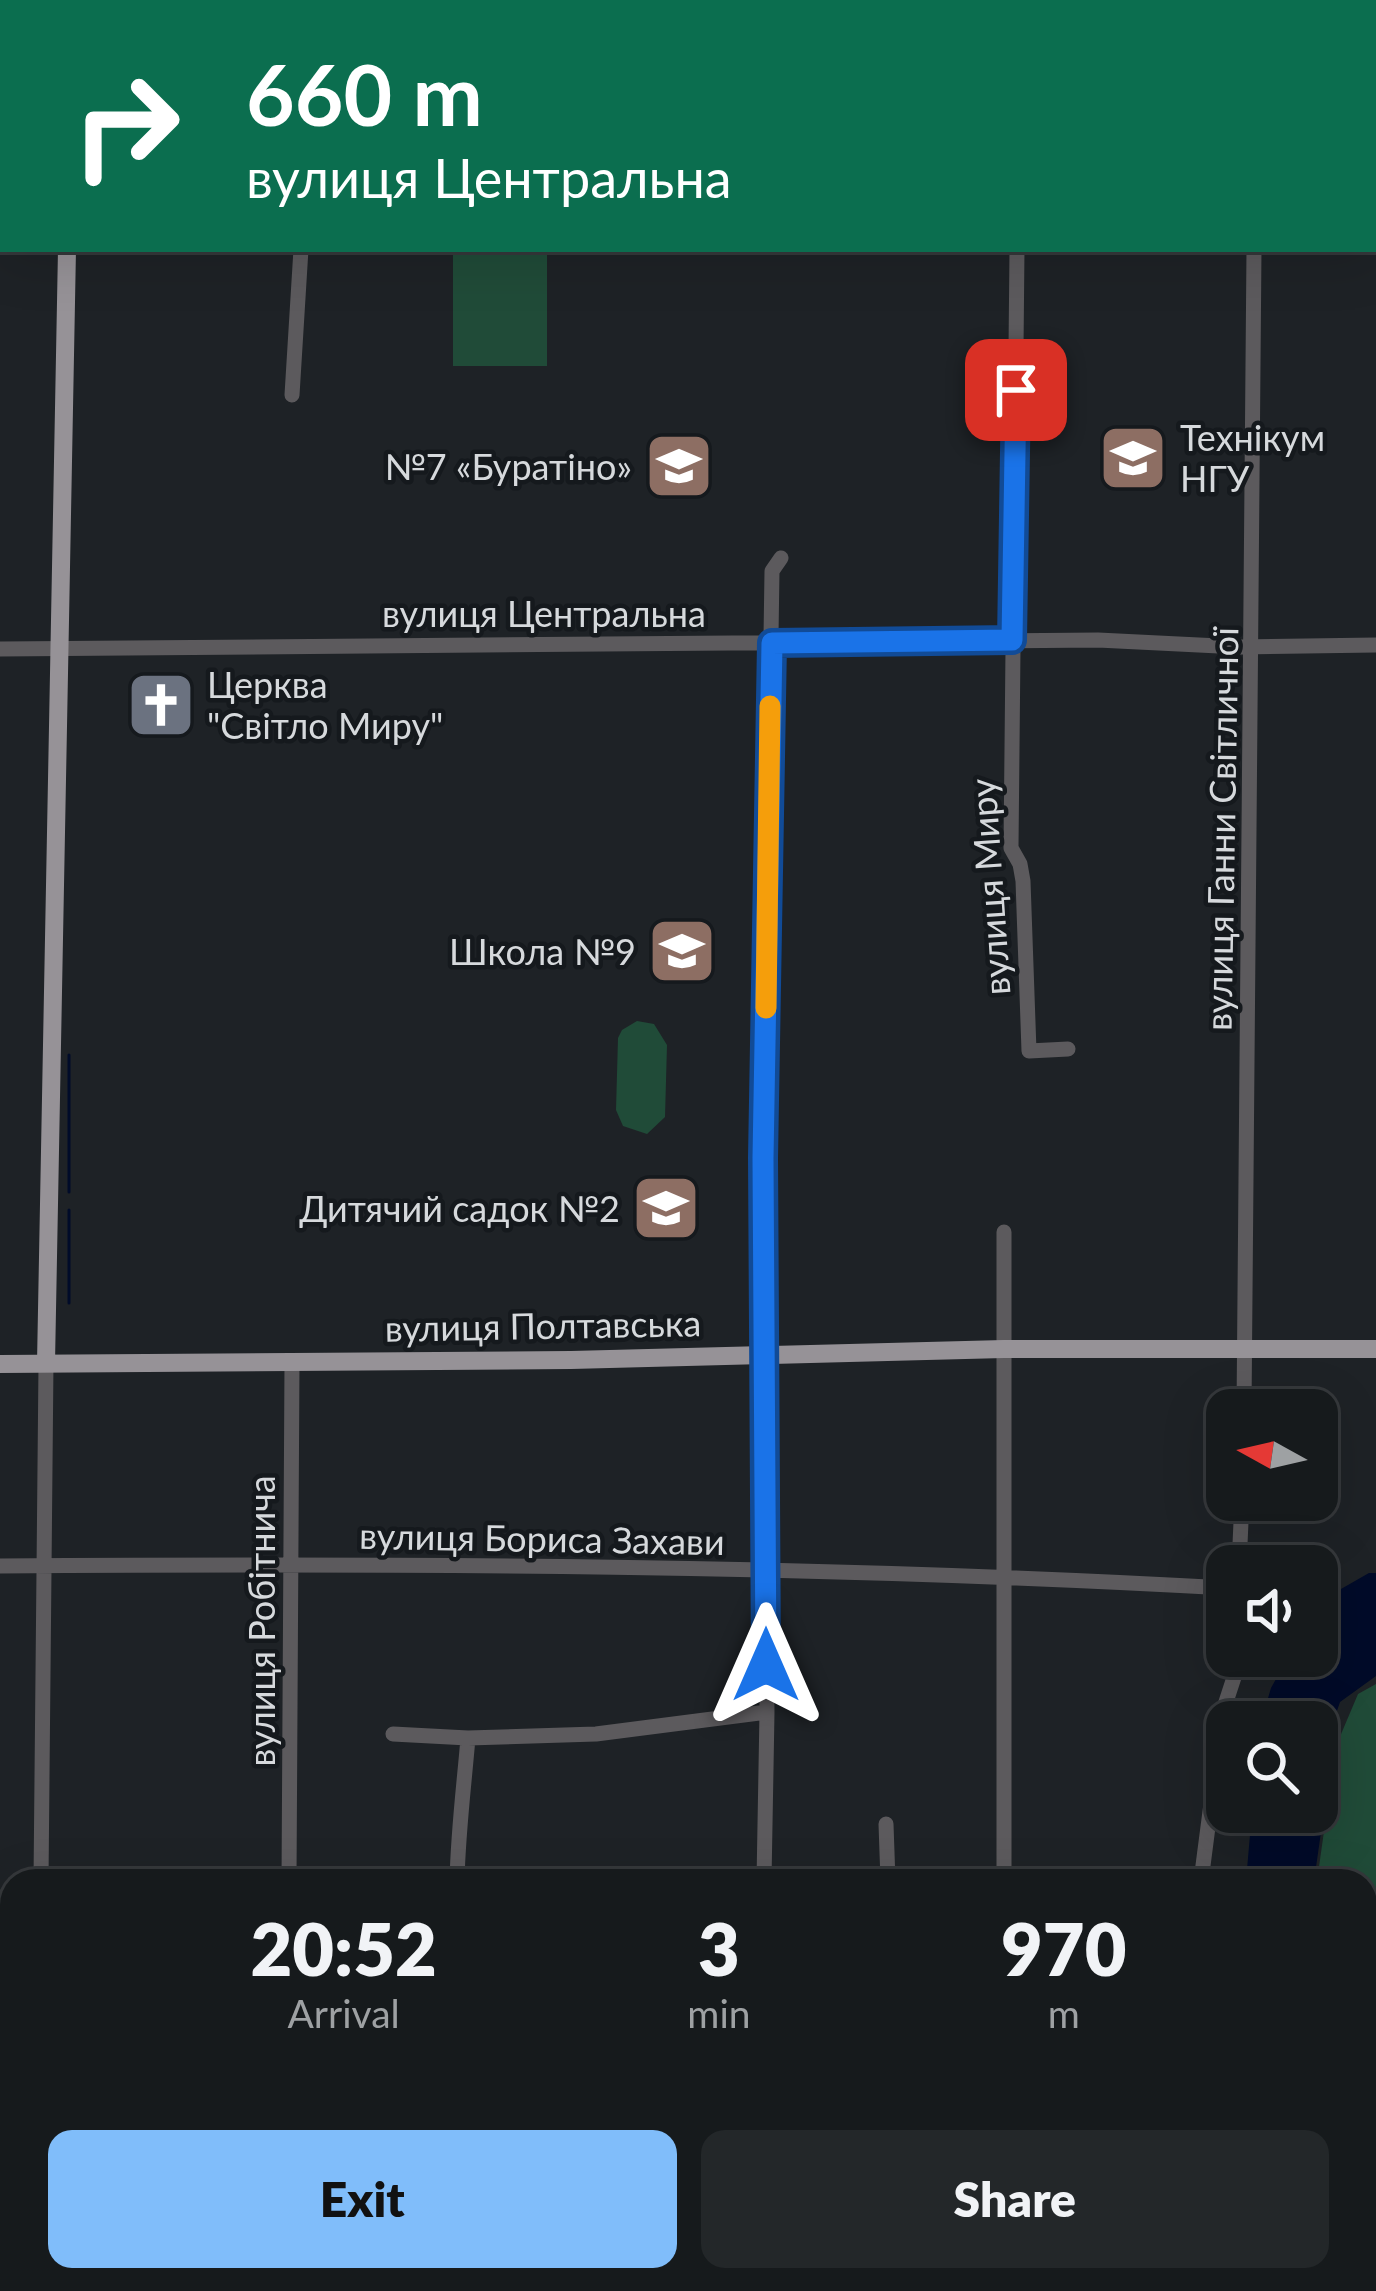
<!DOCTYPE html>
<html lang="en">
<head>
<meta charset="utf-8">
<style>
	body { margin:0; font-family:Lato,sans-serif; background:#232729; color:#f1f3f6; height:100vh; display:flex; flex-direction:column; font-size:45px; white-space:nowrap }
	* { box-sizing:border-box; margin:0 }
	p { font-size:39px; color:#9ea1a3 }
	.icon { flex:none; width:66px; height:66px; fill:none; stroke:currentColor; stroke-width:2; stroke-linecap:round; stroke-linejoin:round }
	.map { position:relative; flex:1; overflow:hidden }
	.panel { position:absolute; left:0px; top:1869px; width:1377px; height:423px; display:flex; flex-direction:column; background:#161a1c; border-radius:36px 36px 0 0; box-shadow:0 12px 48px #0002,0 0 0 3px #35383b }
	.panel>* { flex:none }
	.banner { position:absolute; left:0px; top:0px; width:1377px; height:252px; box-shadow:0 12px 48px #0002,0 0 0 3px #35383b; background:#0b6e4f; color:#fff; overflow:hidden }
	.needle { width:78px; rotate:278deg }
	.buttons { position:absolute; left:1206px; top:1389px; display:grid; gap:24px }
	.buttons a { display:grid; place-items:center; width:132px; height:132px; border-radius:24px; background:#161a1c; box-shadow:0 12px 48px #0002,0 0 0 3px #35383b; font-size:60px }
	.pin { position:absolute; display:grid; place-items:center; width:102px; height:102px; color:#fff; margin:-51px; border-radius:24px; box-shadow:0 6px 18px #0006 }
	.me { position:absolute; width:132px; margin:-66px; rotate:0deg; stroke-linejoin:round; filter:drop-shadow(0 0 9px #0008) }
	.turn { display:flex; align-items:center; gap:42px; height:252px; padding:0 48px; font-size:54px }
	.turn .icon { width:156px; height:156px; stroke-width:2.5 }
	.turn b { display:block; font-size:84px; line-height:102px }
	.eta { display:flex; justify-content:space-evenly; align-items:center; height:204px; text-align:center }
	.eta b { font-size:72px; font-weight:800; line-height:84px }
	.button { display:flex; gap:24px; margin-top:auto; padding:24px 48px }
	.button a { flex:1; height:138px; border-radius:24px; background:#80bdfa; color:#111; font-size:48px; font-weight:800; line-height:138px; text-align:center }
	.button a+a { background:#232729; color:#f1f3f6 }
	.map>svg:first-child { display:block }
</style>
</head>
<body>
<div class="map">
<svg width="1376" height="2291" viewBox="0 0 1376 2291">
	<rect width="100%" height="100%" fill="#1e2226"/>
	<path fill="#204b38" d="M453,249H547V366H453Z
		M637,1021L654,1024L667,1045L665,1117L647,1134L623,1126L616,1110L618,1038L622,1030Z
		M1376,1684V2291H1316L1314,2280H1365V1881H1317L1336,1746L1358,1694Z
		M32,2280H273V2291H31Z"/>
	<path fill="#000b29" d="M1369,1573H1376V1676L1340,1702L1329,1734L1324,1769L1325,1804L1314,1881H1246L1252,1812H1317V1722H1261L1271,1688L1289,1656H1317V1616L1341,1589Z"/>
	<g fill="none" stroke-linecap="round" stroke-linejoin="round">
		<path stroke="#000b29" stroke-width="3" d="M69,1192V1055
			M69,1303V1210"/>
		<path stroke="#5c5a5d" stroke-width="15" d="M311,0V3
			M1019,0V3
			M772,3V0
			M1255,3V0
			M1017,249L1011,848L1020,864L1023,881L1029,1051L1068,1049
			M292,395L301,249
			M0,649L1098,640L1239,647L1376,645
			M1004,1232V1881
			M1244,1410L1254,249
			M0,1566C409,1563 819,1565 1227,1588
			M1239,1566L1242,1500
			M393,1734L468,1738L596,1734L767,1712
			M886,1824L888,1881
			M41,1881L46,1363
			M289,1881L292,1362
			M457,1881C458,1832 464,1786 468,1738
			M764,1881L767,1712L763,1158L772,571L781,558
			M1201,1881L1223,1711L1241,1656
			M0,1930H12
			M0,2056H12
			M283,2280V2291
			M1003,2280V2291
			M1217,2280L1218,2291
			M12,2291L14,2280
			M426,2291L427,2280
			M569,2291V2280
			M753,2291L754,2280"/>
		<path stroke="#969297" stroke-width="18" d="M69,3V0
			M46,1363L67,249
			M0,1364L571,1360L1004,1349H1376"/>
	</g>
	<g fill="none" stroke-linecap="round" stroke-linejoin="round">
		<defs>
			<path id="route" d="M766,1665L763,1158L772,643L1012,640L1016,390"/>
		</defs>
		<use href="#route" stroke="#114b97" stroke-width="30"/>
		<use href="#route" stroke="#1a73e8" stroke-width="21"/>
		<path stroke="#f59e0b" stroke-width="21" d="M766,1008L770,706"/>
	</g>
	<defs>
		<symbol id="university-square" viewBox="-11 -11 22 22"><rect x="-9" y="-9" width="18" height="18" rx="4" fill="#8d6e63" stroke="#15191d"/><path d="M0-5L7-2L0 1L-7-2ZM-4 1L0 2.5L4 1V4Q0 6-4 4Z" fill="#fff"/></symbol>
		<symbol id="school-square" viewBox="-11 -11 22 22"><rect x="-9" y="-9" width="18" height="18" rx="4" fill="#8d6e63" stroke="#15191d"/><path d="M0-5L7-2L0 1L-7-2ZM-4 1L0 2.5L4 1V4Q0 6-4 4Z" fill="#fff"/></symbol>
		<symbol id="church-square" viewBox="-11 -11 22 22"><rect x="-9" y="-9" width="18" height="18" rx="4" fill="#6b7280" stroke="#15191d"/><path d="M-1.2-6h2.4v3.5h3.3v2.4h-3.3V6h-2.4V-.1h-3.3v-2.4h3.3Z" fill="#fff"/></symbol>
	</defs>
	<g fill-rule="evenodd">
		<use href="#university-square" x="1095" y="420" width="76" height="76"/>
		<use href="#school-square" x="641" y="428" width="76" height="76"/>
		<use href="#church-square" x="123" y="667" width="76" height="76"/>
		<use href="#school-square" x="644" y="913" width="76" height="76"/>
		<use href="#school-square" x="628" y="1170" width="76" height="76"/>
	</g>
	<g text-anchor="middle" dominant-baseline="central" stroke-width="9" stroke-linejoin="round" paint-order="stroke">
		<g font-size="36" fill="#d6d9dc" stroke="#15191d" text-anchor="end">
			<text x="1180" y="437" text-anchor="start">Технікум<tspan x="1180" dy="41">НГУ</tspan></text>
			<text x="632" y="466">№7 «Буратіно»</text>
			<text x="207" y="684" text-anchor="start">Церква<tspan x="207" dy="41">"Світло Миру"</tspan></text>
			<text x="636" y="951">Школа №9</text>
			<text x="620" y="1208">Дитячий садок №2</text>
		</g>
		<g font-size="36" fill="#d6d9dc" stroke="#15191d">
			<text x="544" y="613">вулиця Центральна</text>
			<text transform="translate(1221 829) rotate(-89)">вулиця Ганни Світличної</text>
			<text transform="translate(989 887) rotate(-94)">вулиця Миру</text>
			<text transform="translate(543 1325) rotate(-1)">вулиця Полтавська</text>
			<text transform="translate(542 1538) rotate(1)">вулиця Бориса Захави</text>
			<text transform="translate(261 1621) rotate(-90)">вулиця Робітнича</text>
		</g>
	</g>
</svg>
<div class="buttons">
<a><svg class="needle" viewBox="-14 -14 28 28"><path d="M0-13l5 13h-10z" fill="#e53935"/><path d="M0 13l5-13h-10z" fill="#9ea1a3"/></svg></a>
<a><svg class="icon" aria-label="sound" viewBox="0 0 24 24"><path d="M4 9h4l5-4v14l-5-4H4zM17 9q2 3 0 6"/></svg></a>
<a><svg class="icon" aria-label="search" viewBox="0 0 24 24"><circle cx="10" cy="10" r="6"/><path d="M15 15l6 6"/></svg></a>
</div>
<div class="pin" style="left:1016px;top:390px;background:#d93025"><svg class="icon" aria-label="arrive" viewBox="0 0 24 24"><path d="M6 21V4h12l-3 4 3 4H6"/></svg></div>
<svg class="me" style="left:766px;top:1665px" viewBox="-20 -20 40 40"><path d="M0-17L14 15 0 8-14 15z" fill="#1a73e8" stroke="#fff" stroke-width="4"/></svg>
<div class="banner">
<div class="turn"><svg class="icon" aria-label="right" viewBox="0 0 24 24"><path d="M7 20v-9h11M14 6l5 5-5 5"/></svg><div><b>660 m</b>вулиця Центральна</div></div>
</div>
<section class="panel">
<div class="eta">
<div><b>20:52</b><p>Arrival</p></div>
<div><b>3</b><p>min</p></div>
<div><b>970</b><p>m</p></div>
</div>
<div class="button"><a>Exit</a><a>Share</a></div>
</section>
</div>
</body>
</html>
